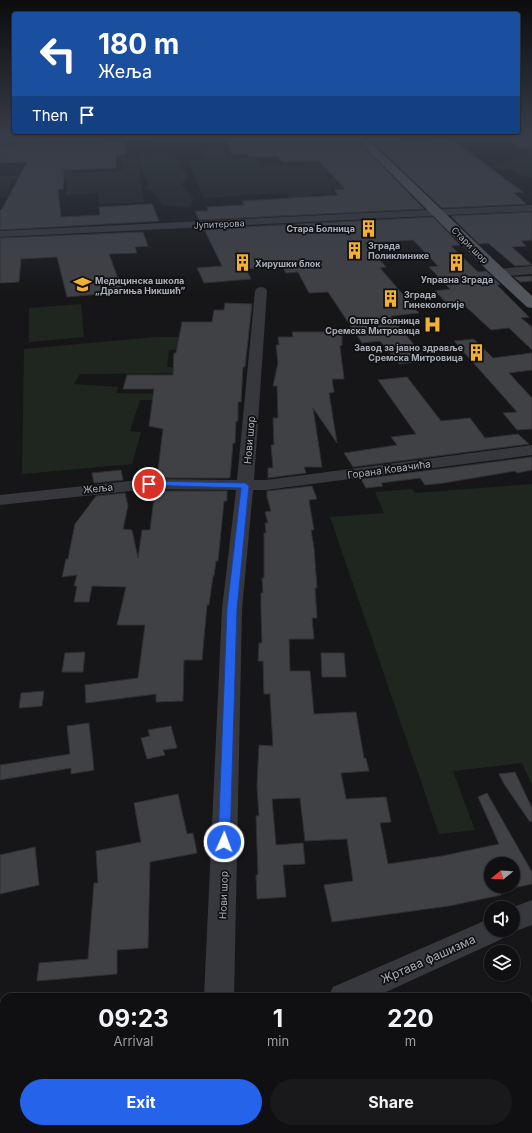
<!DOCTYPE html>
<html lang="en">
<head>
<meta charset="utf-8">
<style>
	body { margin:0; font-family:Inter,sans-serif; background:#19191b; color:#f1f3f6; height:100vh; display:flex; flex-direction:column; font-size:15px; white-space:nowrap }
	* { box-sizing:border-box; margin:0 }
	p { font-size:13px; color:#9c9d9f }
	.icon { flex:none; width:22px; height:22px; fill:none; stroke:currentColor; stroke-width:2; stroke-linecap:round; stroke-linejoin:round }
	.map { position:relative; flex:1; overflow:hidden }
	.sheet { position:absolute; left:0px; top:993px; width:532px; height:140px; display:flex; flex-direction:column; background:#101012; border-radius:12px 12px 0 0; box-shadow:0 1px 3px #0004,0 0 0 1px #303032 }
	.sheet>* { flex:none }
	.guide { position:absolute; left:12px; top:12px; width:508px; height:122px; border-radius:4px; box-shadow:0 1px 3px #0004,0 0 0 1px #303032; background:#1a4fa0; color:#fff; overflow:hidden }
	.needle { width:26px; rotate:252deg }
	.fabs { position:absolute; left:484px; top:857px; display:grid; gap:8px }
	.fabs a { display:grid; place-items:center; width:36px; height:36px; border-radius:50%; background:#101012; box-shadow:0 1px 3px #0004,0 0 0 1px #303032; font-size:20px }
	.pin { position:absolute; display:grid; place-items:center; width:34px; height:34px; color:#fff; margin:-17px; border:2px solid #fff; border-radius:50%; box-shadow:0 1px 4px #0007 }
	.me { position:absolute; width:44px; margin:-22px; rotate:2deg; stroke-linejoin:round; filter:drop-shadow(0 0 3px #0008) }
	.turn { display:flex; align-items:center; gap:14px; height:84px; padding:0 20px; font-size:18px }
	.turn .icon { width:52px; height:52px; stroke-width:2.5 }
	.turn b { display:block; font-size:28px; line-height:34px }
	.then { display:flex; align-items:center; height:38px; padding:0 20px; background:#0003; gap:8px; font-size:15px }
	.eta { display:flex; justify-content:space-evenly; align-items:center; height:68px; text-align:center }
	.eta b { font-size:24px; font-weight:700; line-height:28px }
	.cta { display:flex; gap:8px; margin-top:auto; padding:8px 20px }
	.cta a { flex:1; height:46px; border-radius:24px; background:#2563eb; color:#fff; font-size:16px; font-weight:700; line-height:46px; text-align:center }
	.cta a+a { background:#19191b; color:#f1f3f6 }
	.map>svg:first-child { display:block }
</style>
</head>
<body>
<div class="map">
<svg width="532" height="1133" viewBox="0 0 532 1133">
	<rect width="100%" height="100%" fill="#161618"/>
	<path fill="#1e261f" d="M223,148L228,159L258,157L263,165L328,162L351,172L326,174L329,178L371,176L357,187L330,189L336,197L327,198L325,194L307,195L308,199L291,200L287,193L203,198L188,160L207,159L203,149Z
		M523,149H532V177C522,178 519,174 511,170C505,168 498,169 491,167L503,163L505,160L527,157V154Z
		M160,152L171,154L182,162L178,166L185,172L187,178L181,184L194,199L189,207L163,205L154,193L147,189L148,182C144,174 136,164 141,155Z
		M120,157H137L144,202L99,204L98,193L66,195L67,181L28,182V179H12L8,197L0,198V176L122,171Z
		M81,304L84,337L29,342V308Z
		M156,337H193L189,349L169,350L167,367L198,368L196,373L80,374L74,384L118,387L116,393L176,394L175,400H140L130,431L141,432L132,464L22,474L24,349Z
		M532,484V785L522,763L453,771L475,830L439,834L330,517L384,513L375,492L412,489L415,493Z
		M0,1100H4V1129H205V1133H0Z"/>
	<path fill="#404145" stroke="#303034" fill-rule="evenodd" d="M253,135H352L424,209L199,220L195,211H208L207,207L244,205L242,201L338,195L334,190L345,189L319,161L282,162L278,156L249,157L247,154L233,155L225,137Z
		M365,135H396L401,141L453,140L523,192L514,193L526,204L442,208Z
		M505,135H532V148H518Z
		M125,141V155H116V168L64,170L63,189H58L61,217L100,215L99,207L152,204L159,221L0,230V211L3,207L27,162L0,163V145Z
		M532,212V240L521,241L526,246L512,247L532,265L515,266L488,243L479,244L451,216Z
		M433,217L460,245L451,246L478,272L486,271L500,284L497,285L529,317L521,318L532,327V350L509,328L491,330L464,305L450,307L435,291L450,289L429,267L438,266L413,240L365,243L386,267L380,268L419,313L391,316L427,361L399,364L380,341L362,343L328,292L309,293L298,272L286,273L282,266L246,269L251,279L204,283L197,268L222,266L204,229Z
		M143,232L148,246L135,247L137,253L109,254L123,292L67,297L57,257L21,259L19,282L0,283V238Z
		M532,276V281L520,282L514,277Z
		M225,303L252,304L245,367H243L241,402H238V421H236L235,443H233L230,478H157L163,429L149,426L154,389H123L127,375H173L174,353H176L182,322H212L214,310H224Z
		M292,332H342V345L340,346L344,379H332L334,392L329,393L337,443L313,408L322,467H304L306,473L268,478V468H273L271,445H274L273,418H278L277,386H273L278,363L276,345H279L278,337H293Z
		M474,339L493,358L532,353V370L509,373L532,398V429L517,430L503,413L517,412L454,341Z
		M407,377L441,421L470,418L485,438L518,434L529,444L353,467L344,453L397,445L391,437L416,434L378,380Z
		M532,457V470L517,473L515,471L444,483L425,485L420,478L381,483L383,486L366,488L361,479Z
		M121,470L123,480L94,483L92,473Z
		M312,486L317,499L309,500L314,530H311L314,548L317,588H315L317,618H312L314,639H289L290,671H310L314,714L356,712L364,758H366L369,771L341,773L346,799L386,797L391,822L380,823L388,864L442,856L499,844L478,797L487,793L532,872V884L499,891L501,895L449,906L332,922L324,885L353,881L347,839L305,841L300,798L272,799L276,845L303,843L305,864L283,865L286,897L257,899L256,875H258L256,816H259L257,786L259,745L273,746L270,694H264L263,661H258L259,643H262L261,611V593H263L262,578H264V533H266L265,523H268L265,512L271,511L267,497V491ZM491,864H513V886H491Z
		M155,491H227V501H224L218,561H216L214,576H213L209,605H207L202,660H184L183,701L156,702V694L86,703L85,685L138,678L145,625H117L126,587L92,586L89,602H74L77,586H74L77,575L62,577L66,559H68L75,524L96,496L125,493L128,506L123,529L132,530L138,558L142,530H150Z
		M85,652L83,672H62L65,653Z
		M321,653H344L346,677H322Z
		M44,691L42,706L19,708L21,693Z
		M89,723L94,770L71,774V768L0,780V765L70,754L67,726Z
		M171,726L177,748L163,750L165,755L147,759L141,738L150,736L148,730Z
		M515,772L532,808V821L530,822L504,784L499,774Z
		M178,794L187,834L193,833L197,853L150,862L148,948L117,950V974L37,981L39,963L88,959L94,883H98L96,851L141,842L134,803Z
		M35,847L39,885L0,894V855Z"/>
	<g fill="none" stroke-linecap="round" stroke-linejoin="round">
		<path fill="#37383d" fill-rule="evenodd" d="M112,135H189L185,138L0,144V138Z
			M532,205V211L0,237V231Z
			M532,266V274L498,277L494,275L492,273L494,271L498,269Z
			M261,287L265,288L267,291L254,480H266L532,445V455L266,490H253L242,609L234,997H204L222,609L236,490L149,489L0,505V495L149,479L237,480L255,291L257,288Z
			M532,900V925L513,932L506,930H513V908H511Z
			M491,918V930H506L502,939L375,997H328L333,987Z
			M4,1061V1093L0,1094V1062Z"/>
		<path fill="#53555c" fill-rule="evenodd" d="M353,135H363L532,296V308L527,307L487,270Z"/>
	</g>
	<linearGradient id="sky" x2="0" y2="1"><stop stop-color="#0c0c0d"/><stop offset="0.46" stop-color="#363c48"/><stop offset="1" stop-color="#363c48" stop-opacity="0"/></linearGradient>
	<rect width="532" height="293" fill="url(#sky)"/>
	<path fill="#2563eb" stroke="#184099" d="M149,481L245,483L249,486L237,609L230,842L229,845L224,847L220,845L218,842L227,609L241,488L146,485V482Z"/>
	<defs>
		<symbol id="building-bare" viewBox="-9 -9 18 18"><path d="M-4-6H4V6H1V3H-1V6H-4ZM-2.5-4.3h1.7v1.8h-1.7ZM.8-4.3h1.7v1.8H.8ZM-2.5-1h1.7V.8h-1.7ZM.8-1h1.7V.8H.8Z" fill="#f2b134" stroke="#111113" stroke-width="2.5" paint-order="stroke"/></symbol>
		<symbol id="school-bare" viewBox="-9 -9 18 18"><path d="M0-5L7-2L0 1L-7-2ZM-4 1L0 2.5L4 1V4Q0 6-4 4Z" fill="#f2b134" stroke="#111113" stroke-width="2.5" paint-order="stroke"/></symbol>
		<symbol id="hospital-bare" viewBox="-9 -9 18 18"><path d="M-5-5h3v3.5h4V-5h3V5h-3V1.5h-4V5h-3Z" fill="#f2b134" stroke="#111113" stroke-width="2.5" paint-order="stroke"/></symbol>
	</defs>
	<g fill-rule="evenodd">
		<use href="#building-bare" x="356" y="216" width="25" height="25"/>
		<use href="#building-bare" x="342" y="238" width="25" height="25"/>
		<use href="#building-bare" x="444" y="250" width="25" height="25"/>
		<use href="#building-bare" x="230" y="250" width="25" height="25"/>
		<use href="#school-bare" x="70" y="272" width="25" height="25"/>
		<use href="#building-bare" x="378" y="286" width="25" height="25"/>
		<use href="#hospital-bare" x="420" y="312" width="25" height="25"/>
		<use href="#building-bare" x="464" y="340" width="25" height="25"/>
	</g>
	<g text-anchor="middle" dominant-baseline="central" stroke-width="3.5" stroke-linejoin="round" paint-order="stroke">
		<g font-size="9" fill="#a8adb8" stroke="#111113">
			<text transform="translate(219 224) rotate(-3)">Јупитерова</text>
			<text transform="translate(470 245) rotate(45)">Стари шор</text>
		</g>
		<g font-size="9" font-weight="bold" fill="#a8adb8" stroke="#111113" text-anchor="start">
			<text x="355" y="228" text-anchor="end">Стара Болница</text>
			<text x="368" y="245">Зграда<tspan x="368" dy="10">Поликлинике</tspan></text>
			<text x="255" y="263">Хирушки блок</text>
			<text x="457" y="279" text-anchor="middle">Управна Зграда</text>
			<text x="95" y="280">Медицинска школа<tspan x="95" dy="10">„Драгиња Никшић”</tspan></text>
			<text x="404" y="294">Зграда<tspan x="404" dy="10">Гинекологије</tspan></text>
			<text x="420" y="320" text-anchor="end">Општа болница<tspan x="420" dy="10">Сремска Митровица</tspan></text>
			<text x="463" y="347" text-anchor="end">Завод за јавно здравље<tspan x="463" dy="10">Сремска Митровица</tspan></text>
		</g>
		<g font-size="10" fill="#a8adb8" stroke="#111113">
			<text transform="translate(249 440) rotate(-85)">Нови шор</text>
			<text transform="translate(389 469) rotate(-8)">Горана Ковачића</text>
			<text transform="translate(98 488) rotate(-6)">Жеља</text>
			<text transform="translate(223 895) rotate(-88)">Нови шор</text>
		</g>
		<g font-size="12" fill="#a8adb8" stroke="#111113">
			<text transform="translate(428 959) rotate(-24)">Жртава фашизма</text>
		</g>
	</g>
</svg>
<div class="fabs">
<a><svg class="needle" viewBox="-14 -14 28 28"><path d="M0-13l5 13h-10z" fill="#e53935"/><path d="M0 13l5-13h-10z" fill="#9c9d9f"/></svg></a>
<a><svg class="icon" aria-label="sound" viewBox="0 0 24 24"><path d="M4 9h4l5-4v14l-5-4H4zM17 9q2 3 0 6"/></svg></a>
<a><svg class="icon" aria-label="layers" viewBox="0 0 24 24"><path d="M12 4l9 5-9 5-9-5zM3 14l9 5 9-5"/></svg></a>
</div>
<div class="pin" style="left:149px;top:484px;background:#d93025"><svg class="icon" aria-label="arrive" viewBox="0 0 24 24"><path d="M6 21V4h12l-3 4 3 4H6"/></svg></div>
<svg class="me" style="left:224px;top:842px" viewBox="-20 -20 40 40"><circle r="17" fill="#2563eb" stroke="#fff" stroke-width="3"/><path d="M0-11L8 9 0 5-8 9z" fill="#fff"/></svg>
<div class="guide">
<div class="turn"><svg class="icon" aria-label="left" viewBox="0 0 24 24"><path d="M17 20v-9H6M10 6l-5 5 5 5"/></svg><div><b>180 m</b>Жеља</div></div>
<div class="then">Then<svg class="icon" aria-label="arrive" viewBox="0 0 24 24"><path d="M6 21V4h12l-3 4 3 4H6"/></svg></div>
</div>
<section class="sheet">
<div class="eta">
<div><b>09:23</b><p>Arrival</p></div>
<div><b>1</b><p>min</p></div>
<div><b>220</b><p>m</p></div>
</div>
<div class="cta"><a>Exit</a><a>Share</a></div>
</section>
</div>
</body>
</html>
